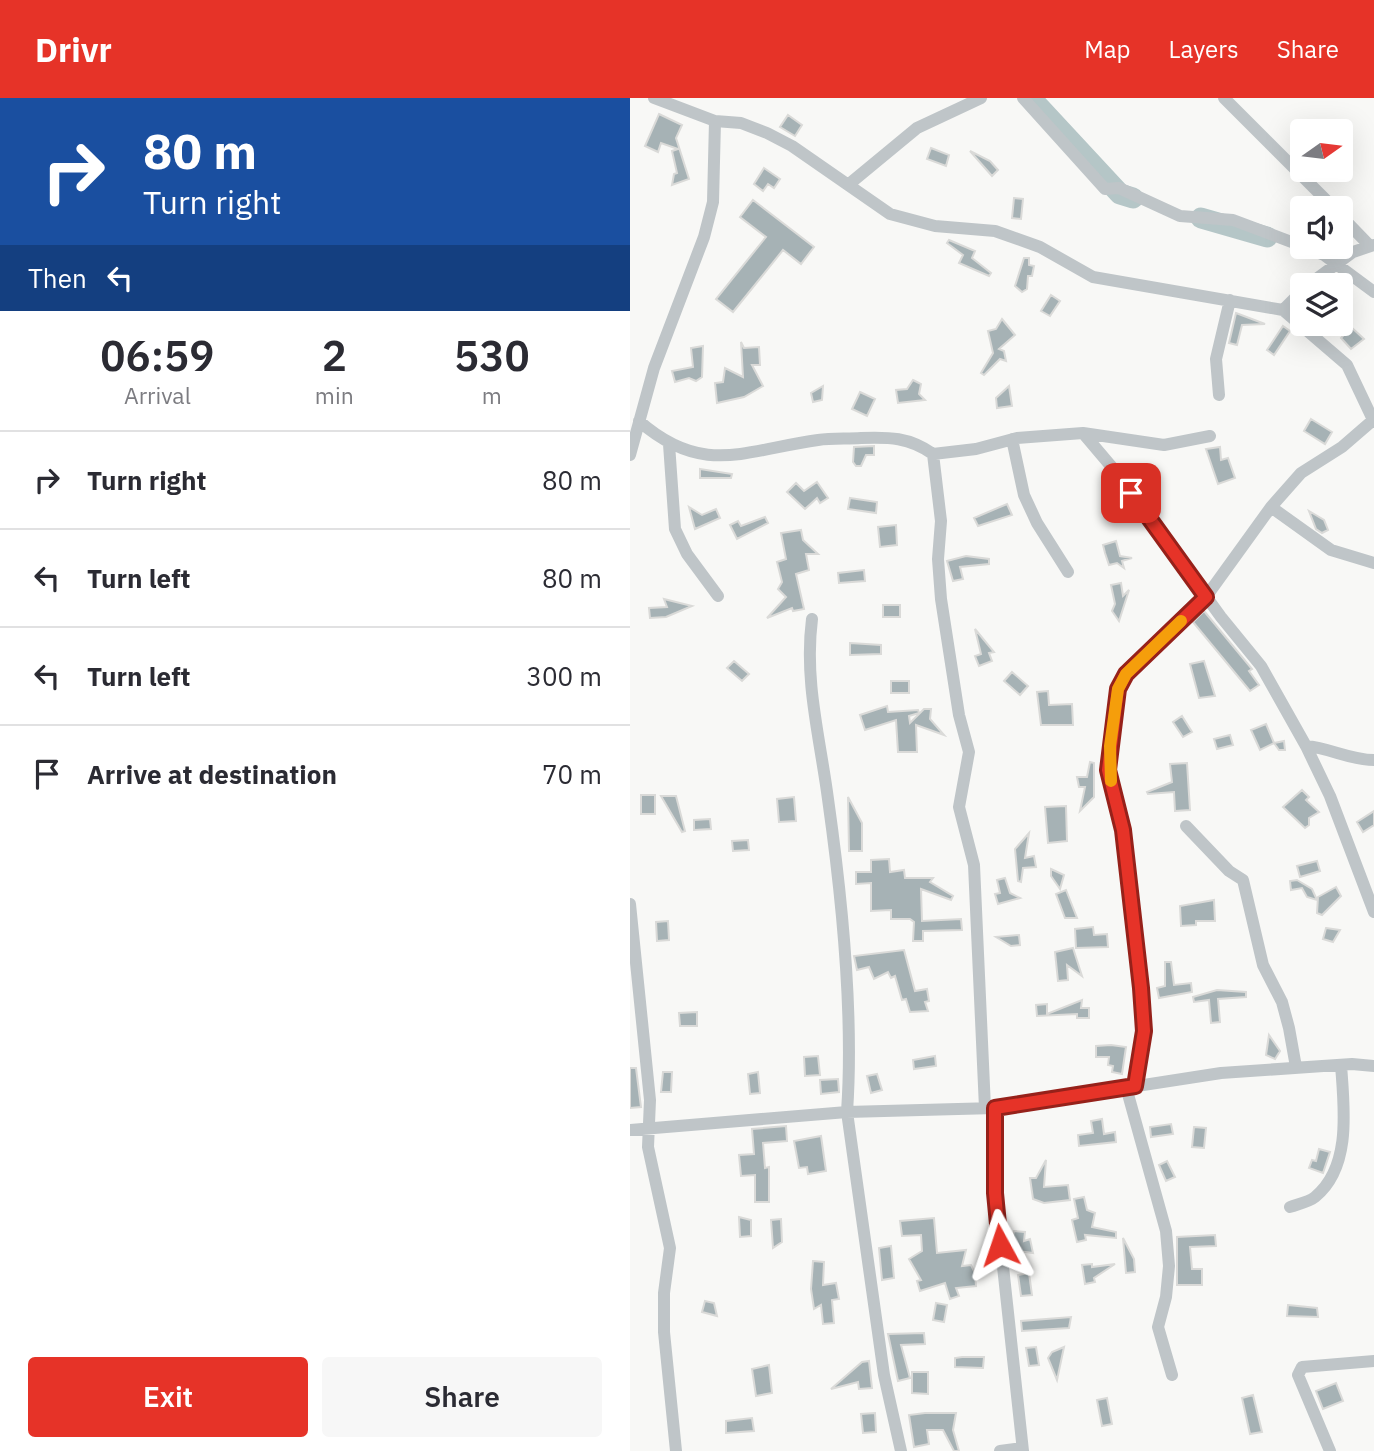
<!DOCTYPE html>
<html lang="en">
<head>
<meta charset="utf-8">
<style>
	body { margin:0; font-family:"IBM Plex Sans",sans-serif; background:#f7f7f7; color:#2b2b33; height:100vh; display:flex; flex-direction:column; font-size:26px; white-space:nowrap }
	* { box-sizing:border-box; margin:0 }
	p { font-size:23px; color:#7c7c81 }
	.icon { flex:none; width:38px; height:38px; fill:none; stroke:currentColor; stroke-width:2; stroke-linecap:round; stroke-linejoin:round }
	.map { position:relative; flex:1; overflow:hidden }
	.panel { display:flex; flex-direction:column; background:#fff; width:630px }
	.panel>* { flex:none }
	.banner { background:#1a4fa0; color:#fff; overflow:hidden }
	.needle { width:46px; rotate:76deg }
	.fabs { position:absolute; left:660px; top:21px; display:grid; gap:14px }
	.fabs a { display:grid; place-items:center; width:63px; height:63px; border-radius:7px; background:#fff; box-shadow:0 7px 28px #0002; font-size:35px }
	.pin { position:absolute; display:grid; place-items:center; width:60px; height:60px; color:#fff; margin:-30px; border-radius:14px; box-shadow:0 4px 10px #0006 }
	.me { position:absolute; width:77px; margin:-38px; rotate:355deg; stroke-linejoin:round; filter:drop-shadow(0 0 5px #0008) }
	.turn { display:flex; align-items:center; gap:24px; height:147px; padding:0 28px; font-size:32px }
	.turn .icon { width:91px; height:91px; stroke-width:2.5 }
	.turn b { display:block; font-size:49px; line-height:60px }
	.then { display:flex; align-items:center; height:66px; padding:0 28px; background:#0003; gap:14px; font-size:26px }
	.eta { display:flex; justify-content:space-evenly; align-items:center; height:119px; text-align:center }
	.eta b { font-size:42px; font-weight:600; line-height:49px }
	.button { display:flex; gap:14px; margin-top:auto; padding:14px 28px }
	.button a { flex:1; height:80px; border-radius:7px; background:#e63328; color:#fff; font-size:28px; font-weight:600; line-height:80px; text-align:center }
	.button a+a { background:#f7f7f7; color:#2b2b33 }
	ul { padding:0; list-style:none }
	li { display:flex; align-items:center; gap:21px; height:98px; padding:0 28px; border-top:2px solid #e1e1e2 }
	li div { flex:1 }
	li b { display:block; font-size:26px }
	li em { font-style:normal }
	header { display:flex; align-items:center; gap:42px; box-sizing:border-box; height:98px; padding:0 35px; background:#e63328; color:#fff }
	header strong { font-size:33px }
	nav { display:flex; gap:38px; margin-inline-start:auto; font-size:24px }
	main { display:flex; flex:1; min-height:0 }
	.map>svg:first-child { display:block }
</style>
</head>
<body>
<header>
<strong>Drivr</strong>
<nav><a>Map</a><a>Layers</a><a>Share</a></nav>
</header>
<main>
<section class="panel">
<div class="banner">
<div class="turn"><svg class="icon" aria-label="right" viewBox="0 0 24 24"><path d="M7 20v-9h11M14 6l5 5-5 5"/></svg><div><b>80 m</b>Turn right</div></div>
<div class="then">Then<svg class="icon" aria-label="left" viewBox="0 0 24 24"><path d="M17 20v-9H6M10 6l-5 5 5 5"/></svg></div>
</div>
<div class="eta">
<div><b>06:59</b><p>Arrival</p></div>
<div><b>2</b><p>min</p></div>
<div><b>530</b><p>m</p></div>
</div>
<ul>
<li><svg class="icon" aria-label="right" viewBox="0 0 24 24"><path d="M7 20v-9h11M14 6l5 5-5 5"/></svg><div><b>Turn right</b></div><em>80 m</em></li>
<li><svg class="icon" aria-label="left" viewBox="0 0 24 24"><path d="M17 20v-9H6M10 6l-5 5 5 5"/></svg><div><b>Turn left</b></div><em>80 m</em></li>
<li><svg class="icon" aria-label="left" viewBox="0 0 24 24"><path d="M17 20v-9H6M10 6l-5 5 5 5"/></svg><div><b>Turn left</b></div><em>300 m</em></li>
<li><svg class="icon" aria-label="arrive" viewBox="0 0 24 24"><path d="M6 21V4h12l-3 4 3 4H6"/></svg><div><b>Arrive at destination</b></div><em>70 m</em></li>
</ul>
<div class="button"><a>Exit</a><a>Share</a></div>
</section>
<div class="map">
<svg width="744" height="1353" viewBox="0 0 744 1353">
	<rect width="100%" height="100%" fill="#f8f8f6"/>
	<g fill="none" stroke-linecap="round" stroke-linejoin="round">
		<path stroke="#b5c6c7" stroke-width="21" d="M401,0L490,96L503,100
			M571,120L637,139"/>
	</g>
	<path fill="#a6b2b5" stroke="#dadad8" stroke-width="2" d="M29,16L52,27L46,40L59,81L42,87L44,76L47,75L42,53L48,51L31,45L28,54L15,48Z
		M158,17L172,27L165,38L150,29Z
		M301,50L319,57L316,68L297,61Z
		M340,53L360,63L368,72L362,78Z
		M134,70L150,81L144,90L138,86L133,93L124,86Z
		M384,100L393,101L391,121L382,120Z
		M123,102L184,149L171,166L153,152L103,214L86,201L136,139L110,119Z
		M319,142L345,153L342,160L361,175L359,178L329,165L333,157L317,145Z
		M394,160H399V167L404,168L402,178H398L397,191L392,194L385,188Z
		M421,197L430,203L420,218L411,213Z
		M606,215L635,226L612,227L607,247L599,245Z
		M372,221L385,237L369,251L374,253L376,263L370,261L354,277L351,275L363,255L358,233L366,231Z
		M653,228L660,233L644,257L637,252Z
		M721,229L734,241L721,251L711,240Z
		M111,244L114,250L129,249L130,267H122L133,288L114,299L87,305L85,285L93,284L95,270L113,279Z
		M73,248L72,279L66,283L59,280L45,284L42,273L63,269L61,250Z
		M283,282L291,286L289,296L295,302L268,305L266,292L277,291Z
		M193,288L192,302L183,304L181,295Z
		M379,288L382,308L367,310L366,300Z
		M230,294L245,301L237,318L222,311Z
		M681,321L702,334L695,346L674,333Z
		M244,348V357H236L231,368H226L223,364L224,349Z
		M590,349L591,362L598,360L605,380L588,386L576,351Z
		M70,371L102,376L101,380H70Z
		M187,384L198,400L190,405L187,400L175,411L157,394L166,385L174,393Z
		M220,400L247,404L246,415L218,411Z
		M377,406L382,417L348,428L344,420Z
		M59,409L72,417L86,411L90,420L65,431Z
		M679,413L694,422L698,432L692,435L686,431Z
		M135,419L138,425L107,441L100,427L108,423L111,428Z
		M266,427L267,447L250,449L248,429Z
		M171,432L173,442L188,456H176L179,472L166,476L174,511L163,513L162,510L137,520L156,499L148,491L152,484L147,464L156,461L151,435Z
		M486,443L490,458L502,460L492,463L494,470L487,465L479,467L475,455L473,447Z
		M336,458L359,461V466L330,469L333,481L323,483L317,463Z
		M234,472L235,483L209,485L208,475Z
		M491,485L493,498L499,492L489,523L482,513L485,506L481,487Z
		M34,501L62,508L36,519L20,520L19,510L37,509Z
		M253,507H270V519H253Z
		M574,513L622,571L619,573L629,587L620,593L563,524Z
		M345,531L364,554L359,555L362,563L349,568L345,558L351,556Z
		M220,545L251,547V556L220,557Z
		M104,563L119,576L112,583L97,570Z
		M574,563L585,598L569,600L560,566Z
		M382,574L398,588L390,597L374,583Z
		M261,583H279V595H261Z
		M418,593L419,607L442,606L443,627H411L407,594Z
		M257,608L258,614L288,612L289,615L279,618L280,625L294,611H301L300,621L314,637L286,627L287,654H268L266,622L235,632L230,617Z
		M552,618L562,634L553,639L543,624Z
		M636,626L644,645L654,643L655,652H649L644,645L630,652L621,632Z
		M600,637L603,647L587,651L584,641Z
		M460,664L464,665V699L450,713L455,689H449L447,679H457Z
		M557,665L560,712L545,713L544,694L518,696L517,694L542,684L540,666Z
		M672,692L679,699L676,702L689,714L679,720V727L675,730L653,709Z
		M11,697H25V716H11Z
		M31,698H46L55,733L52,734Z
		M164,699L166,723L149,724L147,701Z
		M218,699L232,725V753H219Z
		M436,708L437,743L418,745L415,709Z
		M744,713V727L733,734L727,724Z
		M80,721L81,731L64,732V722Z
		M399,735L395,760L404,758L406,769L393,770L391,784L388,783L385,751Z
		M118,742L119,752L103,753L102,743Z
		M259,761L260,774L274,772L275,780H303L300,784L323,798L321,802L291,791L292,823L331,821L332,832L293,833V843H283L284,824L280,821H261V812L241,813V785L226,786V774H241V762Z
		M687,763L690,773L670,779L667,768Z
		M421,771L434,777L430,791L421,778Z
		M375,780L380,795L390,800L368,806L365,796L370,795L367,782Z
		M667,782L682,791L687,802L677,799L672,790L661,792L660,783Z
		M706,789L711,798L692,817L687,815L688,799Z
		M436,792L447,820H435L426,796Z
		M584,802L585,823H566V827L551,828L550,808Z
		M38,823L39,842L27,843L26,824Z
		M463,829L464,837L477,836L478,849L446,850L445,831Z
		M696,830L710,832L703,844L693,841Z
		M389,837L390,847L381,848L366,839Z
		M443,850L452,878L437,867L438,882L428,883L425,854Z
		M274,852L285,893L297,891L299,903L295,904L298,913L280,914L276,901L272,902L265,878L261,880L258,874L244,881L239,869L227,872L224,858Z
		M535,864H541L544,887L561,885L562,894L529,900L527,890L535,888Z
		M587,892L616,894V899L588,901L590,924L581,925L579,902L564,904L563,899Z
		M452,902L451,910H459V920H447V916L407,918L406,907L417,906V916Z
		M67,914V928H50L49,915Z
		M639,937L650,953L645,961L636,957Z
		M481,947L496,949L492,976L482,974L483,968L478,967L479,959H466V948Z
		M188,958L190,977L175,978L174,959Z
		M305,958L306,968L284,971L283,962Z
		M0,970H6L11,1009L0,1010Z
		M33,974H42L41,994H31Z
		M128,974L130,995L120,996L118,976Z
		M247,976L252,992L241,995L237,978Z
		M208,981L209,994L191,996L190,982Z
		M472,1021L474,1036L485,1034L486,1044L449,1048L448,1037L463,1035L461,1023Z
		M541,1026L543,1036L521,1039L520,1029Z
		M156,1028L157,1043L133,1045L135,1070L139,1069V1104H125V1077L111,1078L109,1057L124,1056L122,1031Z
		M564,1029L576,1030L574,1050L562,1049Z
		M191,1038L196,1073L178,1076L177,1069L169,1070L164,1043Z
		M689,1051L700,1054L693,1075L679,1070L682,1062L686,1063Z
		M416,1062L414,1089L438,1087L440,1102L414,1105L403,1101L400,1080H406Z
		M537,1063L545,1079L536,1083L529,1067Z
		M454,1099L457,1112L465,1115L462,1129L486,1134V1140L455,1137L456,1142L447,1144L442,1122L448,1120L444,1101Z
		M109,1119L121,1122V1138L110,1139Z
		M304,1120L307,1155L336,1152L332,1168L341,1167L345,1175L346,1188L326,1190L329,1198L320,1201L315,1185L290,1193L287,1183L291,1182L279,1161L292,1153L291,1137L272,1138L270,1123Z
		M151,1121L152,1144L143,1150L141,1122Z
		M384,1133L395,1134L394,1143L400,1141L403,1155L380,1152Z
		M585,1137L586,1148L560,1149L562,1171H572V1187H547V1139Z
		M493,1140L504,1161L505,1174L496,1175Z
		M261,1148L264,1180L252,1182L249,1150Z
		M183,1163L194,1164L193,1187L206,1185L209,1201L202,1202L204,1225L193,1226L191,1207L184,1211L181,1191Z
		M462,1166V1169L485,1166L464,1180L465,1184L455,1186L452,1167Z
		M399,1175L402,1197L391,1198L388,1177Z
		M75,1203L84,1205L87,1218L72,1214Z
		M306,1205L317,1207L314,1224L303,1222Z
		M658,1207L687,1210L688,1219L657,1218Z
		M441,1219L439,1230L392,1233L391,1223Z
		M294,1235L295,1246L271,1247L280,1280L268,1283L258,1236Z
		M406,1249L409,1267L399,1268L396,1250Z
		M434,1249L427,1282L418,1260L422,1254Z
		M332,1259H354L353,1270L325,1269V1260Z
		M239,1263L242,1290L229,1291L228,1284L201,1291L232,1264Z
		M139,1267L142,1295L126,1298L122,1271Z
		M282,1274H298V1296L282,1295Z
		M706,1285L713,1303L693,1311L686,1293Z
		M623,1297L632,1334L620,1336L612,1300Z
		M477,1300L482,1326L472,1328L467,1302Z
		M245,1315L246,1334L233,1335L231,1316Z
		M295,1315H326L323,1332L329,1353H324L313,1332H297L299,1346L284,1349L279,1317Z
		M122,1320L124,1333L96,1335V1323Z"/>
	<g fill="none" stroke-linecap="round" stroke-linejoin="round">
		<path stroke="#bfc5c8" stroke-width="12" d="M24,0L85,23L111,25L137,35L162,48L260,116L305,128L365,133L410,149L463,179L653,212L717,267L744,324
			M393,0L475,91L489,90L550,118L603,122L672,148
			M594,0L704,110
			M218,87L287,30L351,0
			M710,117L740,148
			M674,149L694,157L744,194
			M678,187L723,154L744,147
			M653,212L672,193
			M589,297L586,261L600,202
			M9,323C73,379 115,352 188,342C202,340 217,341 231,340C259,339 279,339 303,356L311,423L308,461L311,501L329,617L339,654L329,709L344,767L355,1010
			M453,335L534,347L580,338
			M382,341L394,397L407,425L438,474
			M39,346L45,431L57,456L88,498
			M303,356L346,351L387,340L453,335L486,374L591,519L631,568L676,648L700,698L744,814
			M0,357L24,270L74,139L83,104L85,23
			M641,409L701,452L744,465
			M182,521C174,583 190,640 198,701C212,800 224,914 217,1014L254,1277L271,1353
			M676,648C700,650 720,662 744,662
			M556,728L599,773L613,782L633,867L652,904L659,930L666,969
			M0,806L20,1002L18,1049L40,1150L34,1195V1234L46,1353
			M505,988L514,933L511,890L493,732L478,672L488,591L496,576L576,499L641,409L671,375L712,349L742,323
			M496,989L536,1133L539,1168L536,1199L528,1229L542,1277
			M365,1010V1095L393,1353
			M0,1032L217,1014L365,1010L591,975L722,966L744,968
			M660,1109C668,1106 679,1104 685,1099C722,1069 714,1009 711,967
			M370,1353L392,1350
			M700,1353L668,1277L672,1269L744,1263"/>
	</g>
	<g fill="none" stroke-linecap="round" stroke-linejoin="round">
		<defs>
			<path id="route" d="M370,1147L365,1095V1010L505,988L514,933L511,890L493,732L478,672L488,591L496,576L576,499L501,395"/>
		</defs>
		<use href="#route" stroke="#96211a" stroke-width="18"/>
		<use href="#route" stroke="#e63328" stroke-width="12"/>
		<path stroke="#f59e0b" stroke-width="12" d="M481,683L480,648L488,591L496,576L551,523"/>
	</g>
</svg>
<div class="fabs">
<a><svg class="needle" viewBox="-14 -14 28 28"><path d="M0-13l5 13h-10z" fill="#e53935"/><path d="M0 13l5-13h-10z" fill="#7c7c81"/></svg></a>
<a><svg class="icon" aria-label="sound" viewBox="0 0 24 24"><path d="M4 9h4l5-4v14l-5-4H4zM17 9q2 3 0 6"/></svg></a>
<a><svg class="icon" aria-label="layers" viewBox="0 0 24 24"><path d="M12 4l9 5-9 5-9-5zM3 14l9 5 9-5"/></svg></a>
</div>
<div class="pin" style="left:501px;top:395px;background:#d93025"><svg class="icon" aria-label="arrive" viewBox="0 0 24 24"><path d="M6 21V4h12l-3 4 3 4H6"/></svg></div>
<svg class="me" style="left:370px;top:1147px" viewBox="-20 -20 40 40"><path d="M0-17L14 15 0 8-14 15z" fill="#e63328" stroke="#fff" stroke-width="4"/></svg>
</div>
</main>
</body>
</html>
